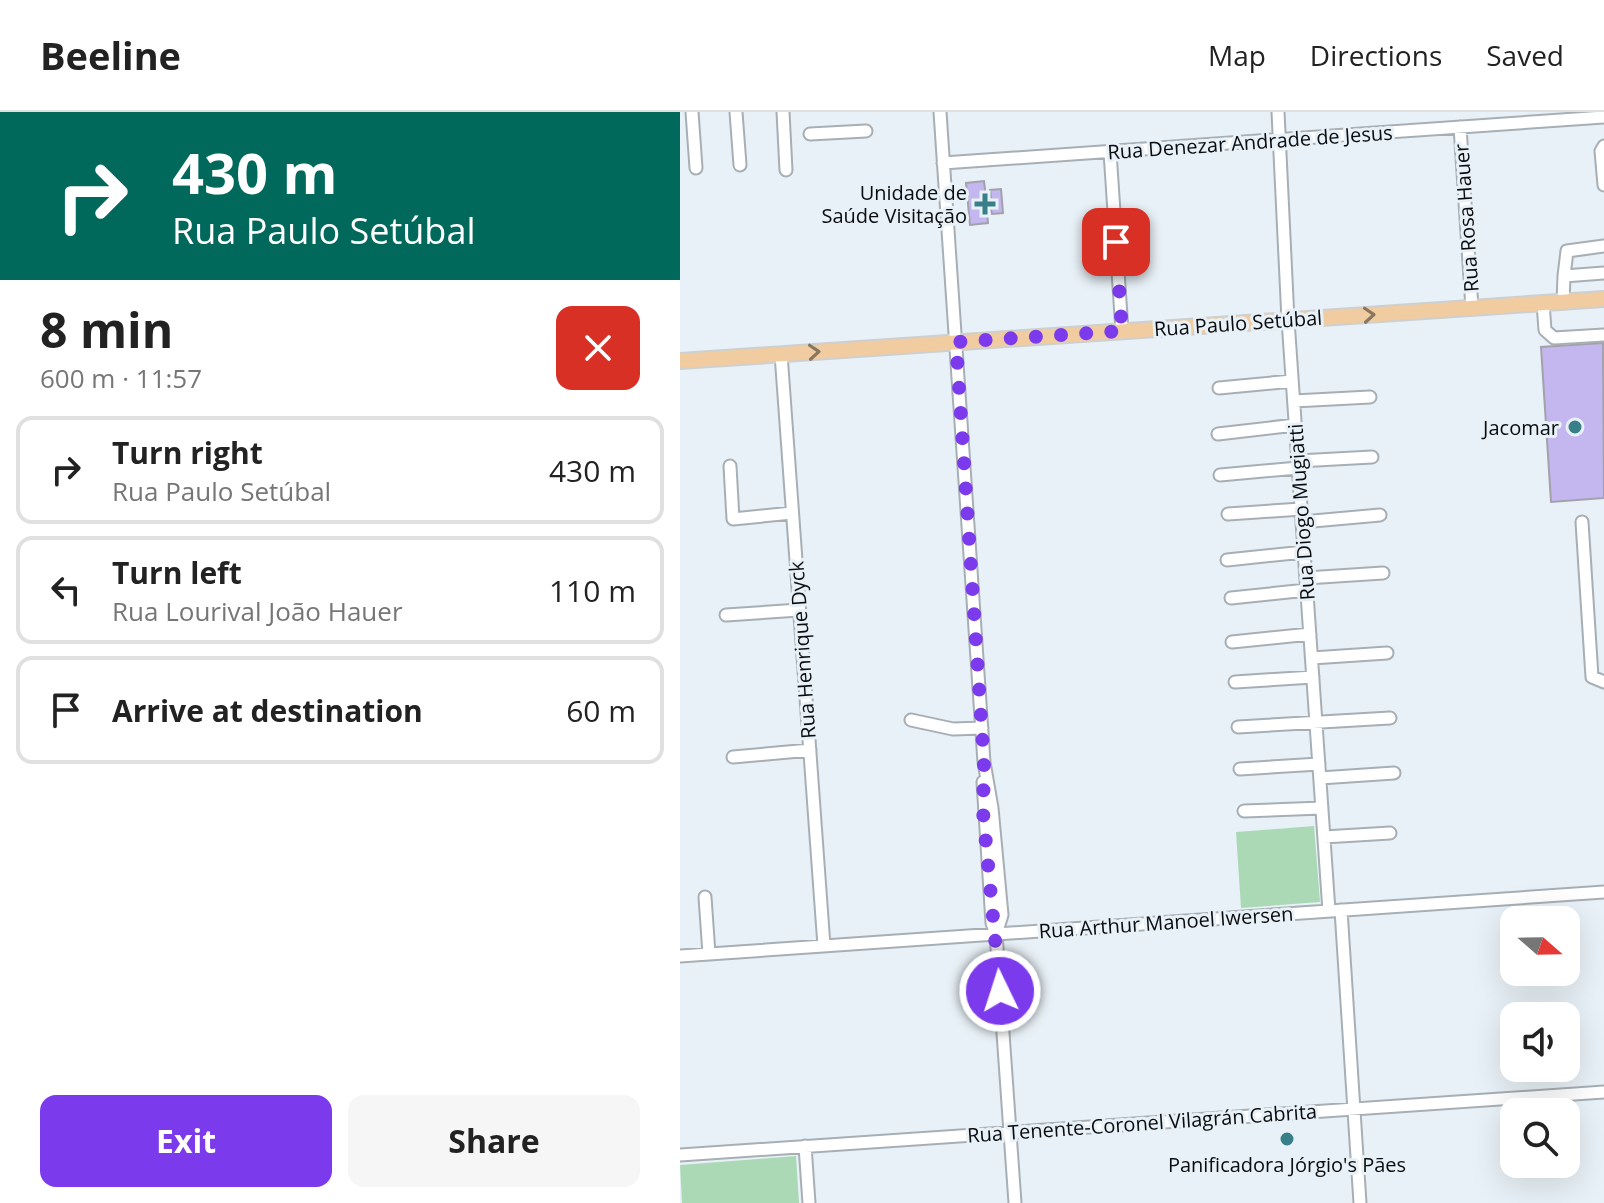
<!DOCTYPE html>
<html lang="en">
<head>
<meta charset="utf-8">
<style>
	body { margin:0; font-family:"Open Sans",sans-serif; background:#f6f6f6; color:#222; height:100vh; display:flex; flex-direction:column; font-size:30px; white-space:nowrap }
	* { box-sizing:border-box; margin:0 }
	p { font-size:26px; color:#767676 }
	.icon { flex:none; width:44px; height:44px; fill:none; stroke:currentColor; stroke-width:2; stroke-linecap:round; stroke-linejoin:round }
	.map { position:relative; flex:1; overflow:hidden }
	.panel { display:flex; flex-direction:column; background:#fff; width:680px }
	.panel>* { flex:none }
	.hud { background:#00695c; color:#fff; overflow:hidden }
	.needle { width:52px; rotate:110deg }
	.buttons { position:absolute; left:820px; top:794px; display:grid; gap:16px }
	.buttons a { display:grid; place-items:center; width:80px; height:80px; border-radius:16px; background:#fff; box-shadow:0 8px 32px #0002; font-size:40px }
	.pin { position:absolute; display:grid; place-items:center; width:68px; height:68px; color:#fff; margin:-34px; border-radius:16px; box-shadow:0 4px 12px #0006 }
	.me { position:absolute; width:88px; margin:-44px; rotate:356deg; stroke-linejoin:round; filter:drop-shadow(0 0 6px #0008) }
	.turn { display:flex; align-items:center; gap:28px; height:168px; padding:0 40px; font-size:36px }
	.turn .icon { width:104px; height:104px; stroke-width:2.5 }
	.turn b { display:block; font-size:56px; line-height:68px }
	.round { display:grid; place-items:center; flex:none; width:84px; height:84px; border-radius:16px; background:#f6f6f6 }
	.head { display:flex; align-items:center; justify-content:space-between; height:136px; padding:0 40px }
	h1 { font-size:48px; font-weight:700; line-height:60px }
	.cta { display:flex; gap:16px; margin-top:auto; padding:16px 40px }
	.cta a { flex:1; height:92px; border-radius:16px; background:#7c3aed; color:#fff; font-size:32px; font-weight:700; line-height:92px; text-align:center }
	.cta a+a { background:#f6f6f6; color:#222 }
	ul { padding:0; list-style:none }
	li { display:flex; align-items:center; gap:24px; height:108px; margin:0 16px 12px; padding:0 24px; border:4px solid #e0e0e0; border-radius:16px }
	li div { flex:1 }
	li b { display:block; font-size:30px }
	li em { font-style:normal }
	header { display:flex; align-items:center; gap:48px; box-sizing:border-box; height:112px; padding:0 40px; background:#fff; border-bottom:2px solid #e0e0e0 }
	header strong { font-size:38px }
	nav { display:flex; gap:44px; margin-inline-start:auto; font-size:28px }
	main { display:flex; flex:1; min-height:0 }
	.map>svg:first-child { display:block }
</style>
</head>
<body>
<header>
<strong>Beeline</strong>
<nav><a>Map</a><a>Directions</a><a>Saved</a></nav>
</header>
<main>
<section class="panel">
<div class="hud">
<div class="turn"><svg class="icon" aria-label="right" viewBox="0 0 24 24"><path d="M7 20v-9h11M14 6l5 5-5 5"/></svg><div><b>430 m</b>Rua Paulo Setúbal</div></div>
</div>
<div class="head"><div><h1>8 min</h1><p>600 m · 11:57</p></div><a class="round" style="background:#d93025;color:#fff"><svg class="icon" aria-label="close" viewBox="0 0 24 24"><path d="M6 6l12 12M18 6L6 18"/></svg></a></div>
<ul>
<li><svg class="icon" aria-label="right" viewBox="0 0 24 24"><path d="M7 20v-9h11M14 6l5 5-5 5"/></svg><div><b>Turn right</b><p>Rua Paulo Setúbal</p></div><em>430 m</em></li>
<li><svg class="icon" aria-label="left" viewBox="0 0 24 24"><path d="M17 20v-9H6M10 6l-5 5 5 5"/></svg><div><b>Turn left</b><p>Rua Lourival João Hauer</p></div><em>110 m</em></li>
<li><svg class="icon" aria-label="arrive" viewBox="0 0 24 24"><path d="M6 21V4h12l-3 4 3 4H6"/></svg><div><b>Arrive at destination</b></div><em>60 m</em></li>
</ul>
<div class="cta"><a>Exit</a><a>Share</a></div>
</section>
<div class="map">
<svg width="924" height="1091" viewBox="0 0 924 1091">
	<rect width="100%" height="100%" fill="#e8f1f7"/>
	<path fill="#abd9b6" d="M634,714L640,790L561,796L556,720Z
		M116,1044L119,1091H2L0,1053Z"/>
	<path fill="#c4b6ee" stroke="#a3a1aa" stroke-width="2" d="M304,69L306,86L311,85L310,78L321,77L323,101L312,102L311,98L307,99L308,111L290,113L286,71Z
		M923,231L924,386L871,390L861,235Z"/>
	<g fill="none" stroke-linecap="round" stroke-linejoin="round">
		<defs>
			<path id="minor" d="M12,0L16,56
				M56,0L60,53
				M103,0L106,58
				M260,0L304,650L312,696L322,803L316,822
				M598,0L608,208L649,799
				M780,15L792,196
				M130,22L186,19
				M924,34L921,39L924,73
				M430,40L442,219
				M263,51L924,5
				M884,164L887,139L924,134
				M883,190L884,164L924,161
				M863,191L865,218L874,226L924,223
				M101,242L144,834
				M539,276L612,269
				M614,289L690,285
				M538,322L615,313
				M618,349L692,345
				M50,354L53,407L112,401
				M540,363L618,356
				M548,402L621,397
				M622,410L700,403
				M902,410L912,565L924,570
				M547,448L624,440
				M626,466L703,461
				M551,486L627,478
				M46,503L119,498
				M552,530L630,522
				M632,546L707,541
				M555,570L633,565
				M231,608L273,617L302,616
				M558,615L710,606
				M53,645L130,638
				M560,657L639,652
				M640,666L714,661
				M303,670L312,811L316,822L335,1091
				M564,699L642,696
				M644,725L710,721
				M25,785L29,842
				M661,798L680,1091
				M0,844L924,780
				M125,1034L129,1091
				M0,1043L924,980"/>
			<path id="major" d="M0,249L924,187"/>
		</defs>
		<use href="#minor" stroke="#a7afb5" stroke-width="15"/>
		<use href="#major" stroke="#cecfcf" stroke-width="18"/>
		<use href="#minor" stroke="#fff" stroke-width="11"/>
		<use href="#major" stroke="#f1cca0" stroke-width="14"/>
	</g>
	<defs><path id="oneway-chevron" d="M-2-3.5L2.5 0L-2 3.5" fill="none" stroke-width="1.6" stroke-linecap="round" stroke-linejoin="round" transform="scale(2)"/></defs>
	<g stroke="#89765f">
		<use href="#oneway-chevron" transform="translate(689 203) rotate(-4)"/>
		<use href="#oneway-chevron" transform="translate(134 240) rotate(-4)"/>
	</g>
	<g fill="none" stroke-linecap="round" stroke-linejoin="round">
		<path stroke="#7c3aed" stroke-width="14" stroke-dasharray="0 25.2" d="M320,879L303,700L304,650L276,230L442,219L436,130"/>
	</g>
	<g fill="#387f89" stroke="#e8f1f7" stroke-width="3">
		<path d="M301 80h8v8h8v8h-8v8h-8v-8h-8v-8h8z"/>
		<circle cx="895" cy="315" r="8"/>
		<circle cx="607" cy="1027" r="8"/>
	</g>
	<g text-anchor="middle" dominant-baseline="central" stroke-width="6" stroke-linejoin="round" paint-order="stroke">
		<g font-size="20" fill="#0a0d0f" stroke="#e8f1f7">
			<text transform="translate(570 30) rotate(-4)">Rua Denezar Andrade de Jesus</text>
			<text transform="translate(786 106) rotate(-94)">Rua Rosa Hauer</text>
			<text transform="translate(558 211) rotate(-4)">Rua Paulo Setúbal</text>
			<text transform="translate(621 400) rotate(-94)">Rua Diogo Mugiatti</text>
			<text transform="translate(122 538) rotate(-94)">Rua Henrique Dyck</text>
			<text transform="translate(486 810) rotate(-4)">Rua Arthur Manoel Iwersen</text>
			<text transform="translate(462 1011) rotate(-4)">Rua Tenente-Coronel Vilagrán Cabrita</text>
		</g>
		<g font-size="20" fill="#0a0d0f" stroke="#e8f1f7" text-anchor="end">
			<text x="287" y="80">Unidade de<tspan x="287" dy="23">Saúde Visitação</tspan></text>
			<text x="879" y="315">Jacomar</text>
			<text x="607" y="1052" text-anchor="middle">Panificadora Jórgio's Pães</text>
		</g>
	</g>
</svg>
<div class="buttons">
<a><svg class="needle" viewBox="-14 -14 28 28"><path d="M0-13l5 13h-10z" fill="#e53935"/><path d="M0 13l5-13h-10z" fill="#767676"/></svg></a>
<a><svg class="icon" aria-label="sound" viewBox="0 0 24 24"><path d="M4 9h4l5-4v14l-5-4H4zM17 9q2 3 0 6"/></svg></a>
<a><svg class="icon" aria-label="search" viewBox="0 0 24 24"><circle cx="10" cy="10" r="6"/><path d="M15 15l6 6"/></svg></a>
</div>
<div class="pin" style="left:436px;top:130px;background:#d93025"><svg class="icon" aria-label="arrive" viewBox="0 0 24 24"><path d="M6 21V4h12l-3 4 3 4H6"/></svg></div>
<svg class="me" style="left:320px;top:879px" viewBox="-20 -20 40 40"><circle r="17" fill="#7c3aed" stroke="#fff" stroke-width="3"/><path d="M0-11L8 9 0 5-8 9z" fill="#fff"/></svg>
</div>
</main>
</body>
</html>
